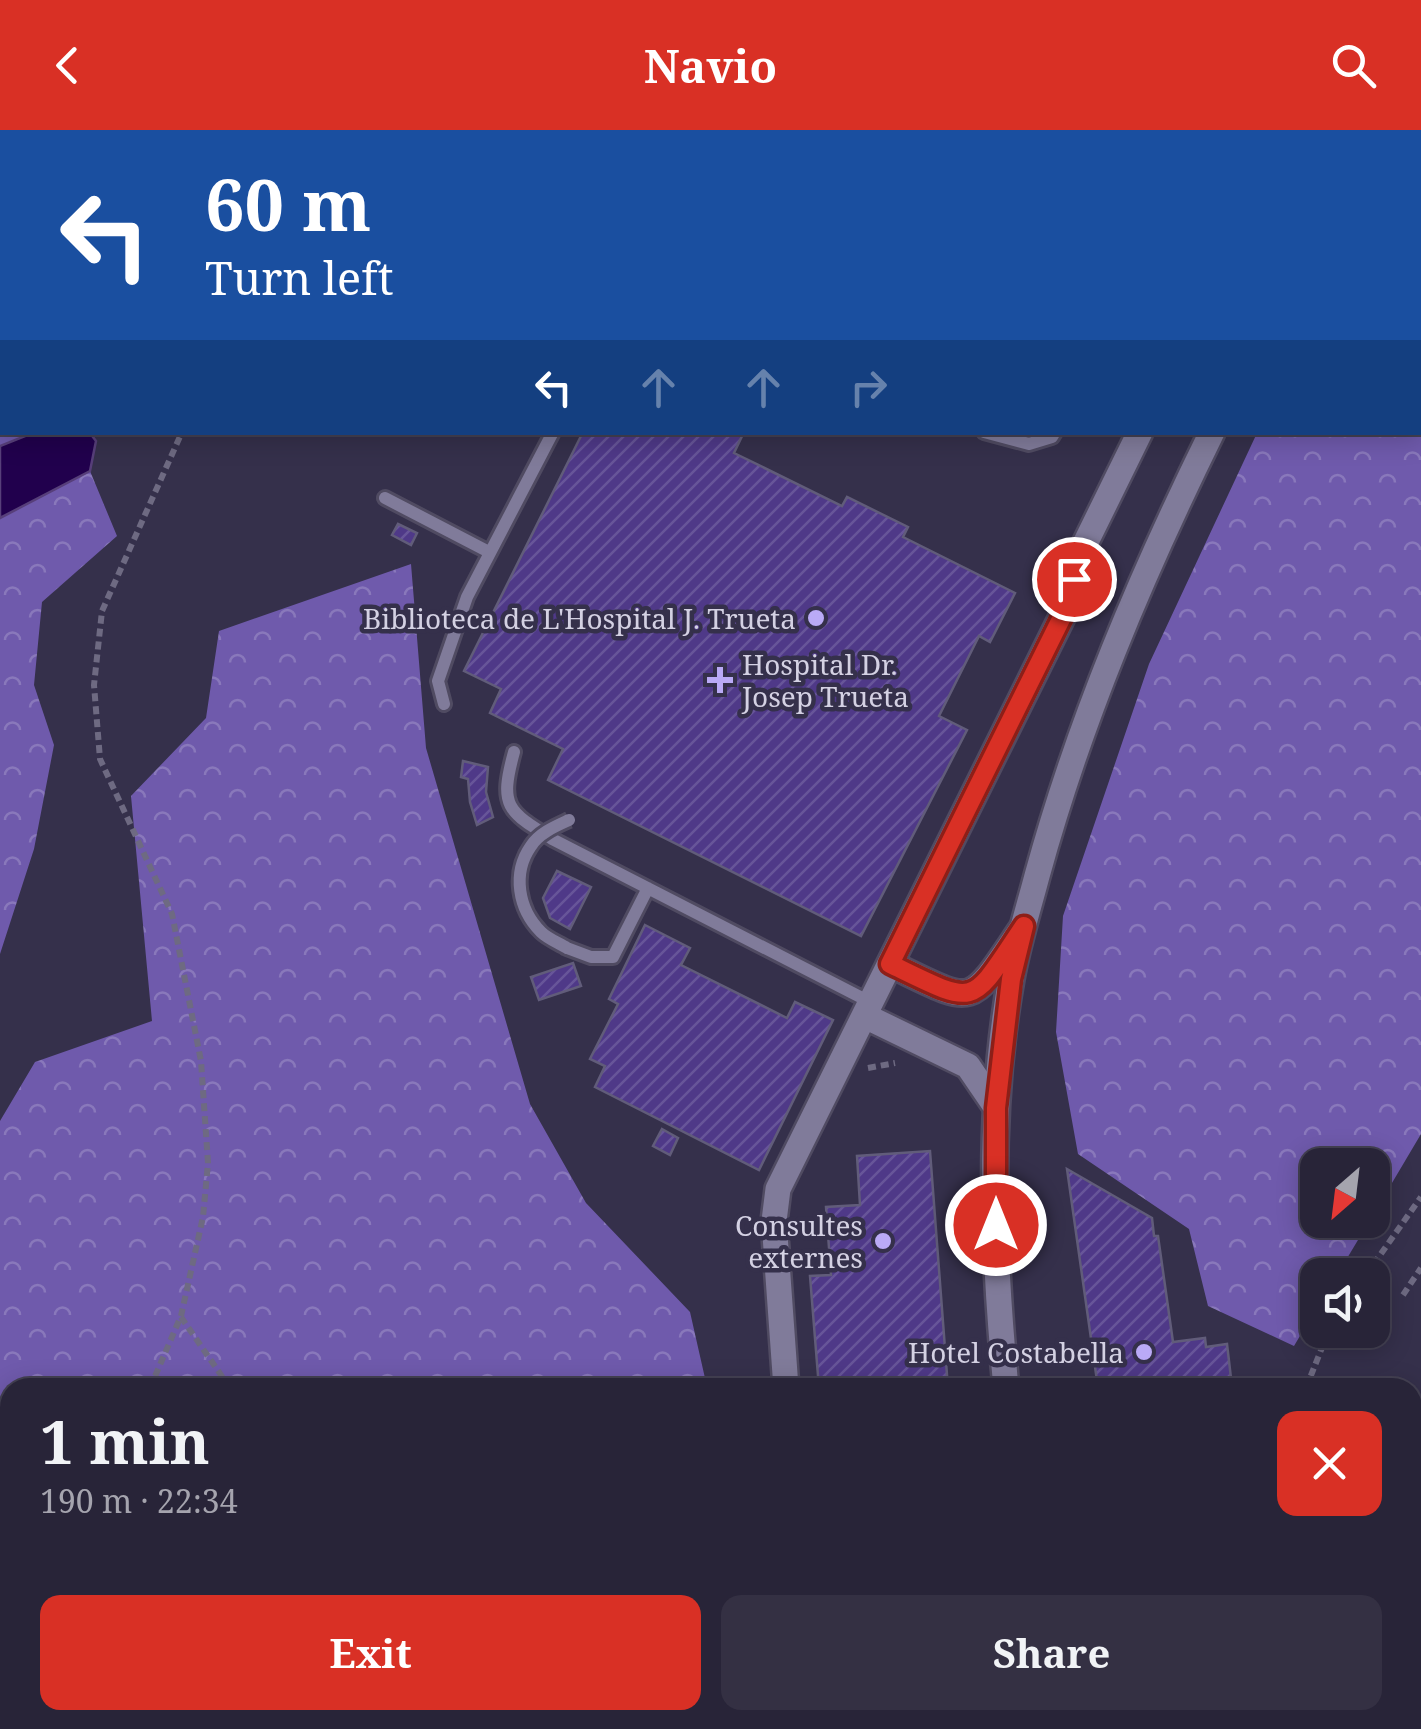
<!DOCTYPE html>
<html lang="en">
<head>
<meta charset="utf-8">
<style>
	body { margin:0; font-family:"Noto Serif",serif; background:#343043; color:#f1f3f6; height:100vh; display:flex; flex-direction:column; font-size:38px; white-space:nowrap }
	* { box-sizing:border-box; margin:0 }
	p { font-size:32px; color:#a5a4ae }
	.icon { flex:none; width:55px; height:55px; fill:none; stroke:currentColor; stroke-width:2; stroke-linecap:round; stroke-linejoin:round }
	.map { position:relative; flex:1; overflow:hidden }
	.sheet { position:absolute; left:0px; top:1248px; width:1422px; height:352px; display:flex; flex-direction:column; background:#282438; border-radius:30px 30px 0 0; box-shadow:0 5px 25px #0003,0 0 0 2px #444153 }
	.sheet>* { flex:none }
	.top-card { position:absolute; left:0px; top:0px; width:1422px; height:305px; box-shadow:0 5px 25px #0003,0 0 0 2px #444153; background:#1a4fa0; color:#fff; overflow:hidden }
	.needle { width:65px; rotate:208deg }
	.tools { position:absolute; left:1300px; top:1018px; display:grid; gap:20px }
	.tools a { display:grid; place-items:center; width:90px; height:90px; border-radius:20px; background:#282438; box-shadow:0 5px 25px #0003,0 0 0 2px #444153; font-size:50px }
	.pin { position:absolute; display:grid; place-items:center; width:85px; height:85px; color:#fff; margin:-42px; border:5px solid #fff; border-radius:50%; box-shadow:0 2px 10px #0007 }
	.me { position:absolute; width:110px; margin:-55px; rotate:0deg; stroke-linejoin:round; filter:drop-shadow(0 0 8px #0008) }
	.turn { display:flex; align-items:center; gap:35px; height:210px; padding:0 40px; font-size:45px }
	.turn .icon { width:130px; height:130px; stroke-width:2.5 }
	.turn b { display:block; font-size:70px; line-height:85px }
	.lanes { display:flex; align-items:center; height:95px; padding:0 40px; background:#0003; justify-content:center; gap:50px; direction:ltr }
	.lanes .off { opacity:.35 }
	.round { display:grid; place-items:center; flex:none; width:105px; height:105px; border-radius:20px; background:#343043 }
	.headline { display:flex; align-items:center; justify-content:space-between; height:170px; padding:0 40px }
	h1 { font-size:60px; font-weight:700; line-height:75px }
	.primary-button { display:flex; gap:20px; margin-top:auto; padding:20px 40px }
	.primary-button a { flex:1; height:115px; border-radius:20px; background:#d93025; color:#fff; font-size:40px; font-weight:700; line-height:115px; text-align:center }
	.primary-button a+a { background:#343043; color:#f1f3f6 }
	header { display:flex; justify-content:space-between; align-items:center; height:130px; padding:0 40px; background:#d93025; color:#fff; font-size:45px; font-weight:700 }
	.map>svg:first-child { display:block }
</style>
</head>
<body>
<header><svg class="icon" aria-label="back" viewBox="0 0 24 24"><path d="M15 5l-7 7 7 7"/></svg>Navio<svg class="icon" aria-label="search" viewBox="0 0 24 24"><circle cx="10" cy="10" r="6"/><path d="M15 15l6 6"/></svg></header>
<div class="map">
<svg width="1421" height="1599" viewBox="0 0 1421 1599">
	<defs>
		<pattern id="forest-crowns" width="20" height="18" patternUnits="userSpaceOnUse" patternTransform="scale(2.5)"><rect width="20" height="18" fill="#6f5aac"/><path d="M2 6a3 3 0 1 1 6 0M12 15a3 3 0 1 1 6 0" fill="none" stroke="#8978bb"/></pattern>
		<pattern id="building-hatch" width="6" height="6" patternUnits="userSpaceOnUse" patternTransform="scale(2.5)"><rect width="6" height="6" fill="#4f3988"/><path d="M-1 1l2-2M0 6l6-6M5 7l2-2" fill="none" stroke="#675599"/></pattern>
	</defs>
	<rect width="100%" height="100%" fill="#35304b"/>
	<path fill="url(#forest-crowns)" d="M0,0H267L2,2V302L35,303L0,316Z
		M1417,0H1421V1004L1373,1085L1372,1035H1318V1090H1370L1337,1145H1318L1317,1177L1294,1216L1208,1176L1189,1099L1078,1024L1056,902L1063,786L1149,534L1257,303L1420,302V2H1415Z
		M90,341L117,406L42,472L34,555L54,615L34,719L0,824V388Z
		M411,434L426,618L530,974L586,1073L690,1182L707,1257L10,1258V1590H779L781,1599H0V991L35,932L152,891L131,666L206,588L219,501Z"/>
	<path fill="#21004d" stroke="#573f7a" stroke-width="2.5" d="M35,302L90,303L96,311L90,341L0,388V316Z"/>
	<path fill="url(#building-hatch)" stroke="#615c7a" stroke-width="2.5" d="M815,0H1103L1108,2H814Z
		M583,302H744L734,323L842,376L847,367L908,397L903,407L1015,463L990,512L979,506L939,586L967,600L861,806L548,650L563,619L490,583L501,559L464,541Z
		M398,394L417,403L411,415L392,405Z
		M463,631L488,637L486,662L493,687L477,695L470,672L468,649L461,647Z
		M557,741L591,757L570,799L550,788L543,768Z
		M645,795L690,818L681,835L787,888L795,872L833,890L759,1040L595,957L605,936L590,929L618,874L609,869Z
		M573,833L581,856L539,870L531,847Z
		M662,999L678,1008L670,1025L653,1016Z
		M930,1021L948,1258H819L810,1146L831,1145L826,1077L860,1075L857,1026Z
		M1067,1039L1152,1088L1154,1106H1158L1173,1212L1205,1208L1206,1217L1227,1214L1231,1248L1164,1258H1098Z"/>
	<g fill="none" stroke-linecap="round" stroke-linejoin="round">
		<defs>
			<path id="service" d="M984,302L1029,314L1052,307L1055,302
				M385,368L489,422
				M444,574L438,551L467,467L553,302
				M514,622C499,677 507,681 554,710L872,873
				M567,818L591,827H613L648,758"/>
			<path id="minor" d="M1214,0L1219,2
				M763,2L764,0
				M890,834C976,875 967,880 1021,800
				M865,886L968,936L996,977
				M786,1258L774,1091L778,1059L1065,481L1083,418L1140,302
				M1412,1568L1421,1560
				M846,1590L848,1599
				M1385,1590H1389"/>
			<path id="secondary" d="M1358,2L1360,0
				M1006,1258C993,1122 987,984 1011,849C1017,815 1028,780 1037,746C1079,592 1141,446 1212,302
				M1071,1590L1073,1599"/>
		</defs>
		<use href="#service" stroke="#504b62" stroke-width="18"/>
		<use href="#minor" stroke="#504b62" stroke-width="30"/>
		<use href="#secondary" stroke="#504b62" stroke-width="30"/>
		<path stroke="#6e6a82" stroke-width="6" stroke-dasharray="8 5" stroke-linecap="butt" d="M72,0L73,2
			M1307,0L1312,2
			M279,2L280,0
			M1267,2L1268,0
			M868,938L895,933
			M1366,1145L1421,1067
			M1403,1165L1421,1138
			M181,1187L230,1258
			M150,1258L181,1186L203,1087L208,1033L201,931L172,784L100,629L94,555L102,481L182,302
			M1306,1258L1329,1200
			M413,1590L418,1599
			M9,1599L4,1562L10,1524"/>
		<use href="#service" stroke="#807b9a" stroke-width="12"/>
		<use href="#minor" stroke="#807b9a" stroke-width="25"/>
		<use href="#secondary" stroke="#807b9a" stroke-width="25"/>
		<defs>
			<path id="service-bridge" d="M567,818C559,813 548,809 541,802C518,779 512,743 531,716C539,703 556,696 569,690"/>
		</defs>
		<use href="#service-bridge" stroke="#504b62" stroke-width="18" stroke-linecap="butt"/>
		<use href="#service-bridge" stroke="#807b9a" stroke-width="12"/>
	</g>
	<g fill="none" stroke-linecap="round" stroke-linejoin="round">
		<defs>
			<path id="route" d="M996,1095V978L1011,849L1024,796C969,878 979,877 890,834L1065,481L1074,449"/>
		</defs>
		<use href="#route" stroke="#8d1f18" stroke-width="25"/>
		<use href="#route" stroke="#d93025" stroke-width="18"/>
	</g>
	<g fill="#baaaf6" stroke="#35304b" stroke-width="4">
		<circle cx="816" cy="488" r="10"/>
		<path d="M715 535h10v10h10v10h-10v10h-10v-10h-10v-10h10z"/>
		<circle cx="883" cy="1111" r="10"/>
		<circle cx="1144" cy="1222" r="10"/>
	</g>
	<g text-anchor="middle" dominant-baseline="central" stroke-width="9" stroke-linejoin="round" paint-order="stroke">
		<g font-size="28" fill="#d4d1e3" stroke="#35304b" text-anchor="end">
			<text x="796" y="488">Biblioteca de L'Hospital J. Trueta</text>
			<text x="742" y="534" text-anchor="start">Hospital Dr.<tspan x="742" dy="32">Josep Trueta</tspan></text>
			<text x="863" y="1095">Consultes<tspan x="863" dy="32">externes</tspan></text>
			<text x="1124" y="1222">Hotel Costabella</text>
		</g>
	</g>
</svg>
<div class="tools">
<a><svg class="needle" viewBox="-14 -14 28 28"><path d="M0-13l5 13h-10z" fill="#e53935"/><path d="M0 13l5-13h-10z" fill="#a5a4ae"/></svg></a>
<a><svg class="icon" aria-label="sound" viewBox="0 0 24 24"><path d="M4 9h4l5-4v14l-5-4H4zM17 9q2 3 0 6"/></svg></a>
</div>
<div class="pin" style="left:1074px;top:449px;background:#d93025"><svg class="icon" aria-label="arrive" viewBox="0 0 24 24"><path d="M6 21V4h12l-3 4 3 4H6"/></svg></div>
<svg class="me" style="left:996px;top:1095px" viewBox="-20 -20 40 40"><circle r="17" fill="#d93025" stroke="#fff" stroke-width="3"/><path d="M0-11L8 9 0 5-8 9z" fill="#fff"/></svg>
<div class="top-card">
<div class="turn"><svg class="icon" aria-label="left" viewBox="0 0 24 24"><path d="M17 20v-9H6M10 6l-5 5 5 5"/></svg><div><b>60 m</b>Turn left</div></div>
<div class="lanes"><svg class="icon" aria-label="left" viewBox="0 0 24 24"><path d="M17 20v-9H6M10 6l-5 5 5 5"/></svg><svg class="icon off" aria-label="ahead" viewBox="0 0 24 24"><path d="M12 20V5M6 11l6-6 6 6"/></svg><svg class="icon off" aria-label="ahead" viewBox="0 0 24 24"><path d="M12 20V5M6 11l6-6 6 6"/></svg><svg class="icon off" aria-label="right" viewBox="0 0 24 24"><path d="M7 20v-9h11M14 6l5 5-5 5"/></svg></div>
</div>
<section class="sheet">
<div class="headline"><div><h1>1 min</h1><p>190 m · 22:34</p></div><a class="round" style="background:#d93025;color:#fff"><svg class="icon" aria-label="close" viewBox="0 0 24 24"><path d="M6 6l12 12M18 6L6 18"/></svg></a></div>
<div class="primary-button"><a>Exit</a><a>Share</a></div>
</section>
</div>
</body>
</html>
